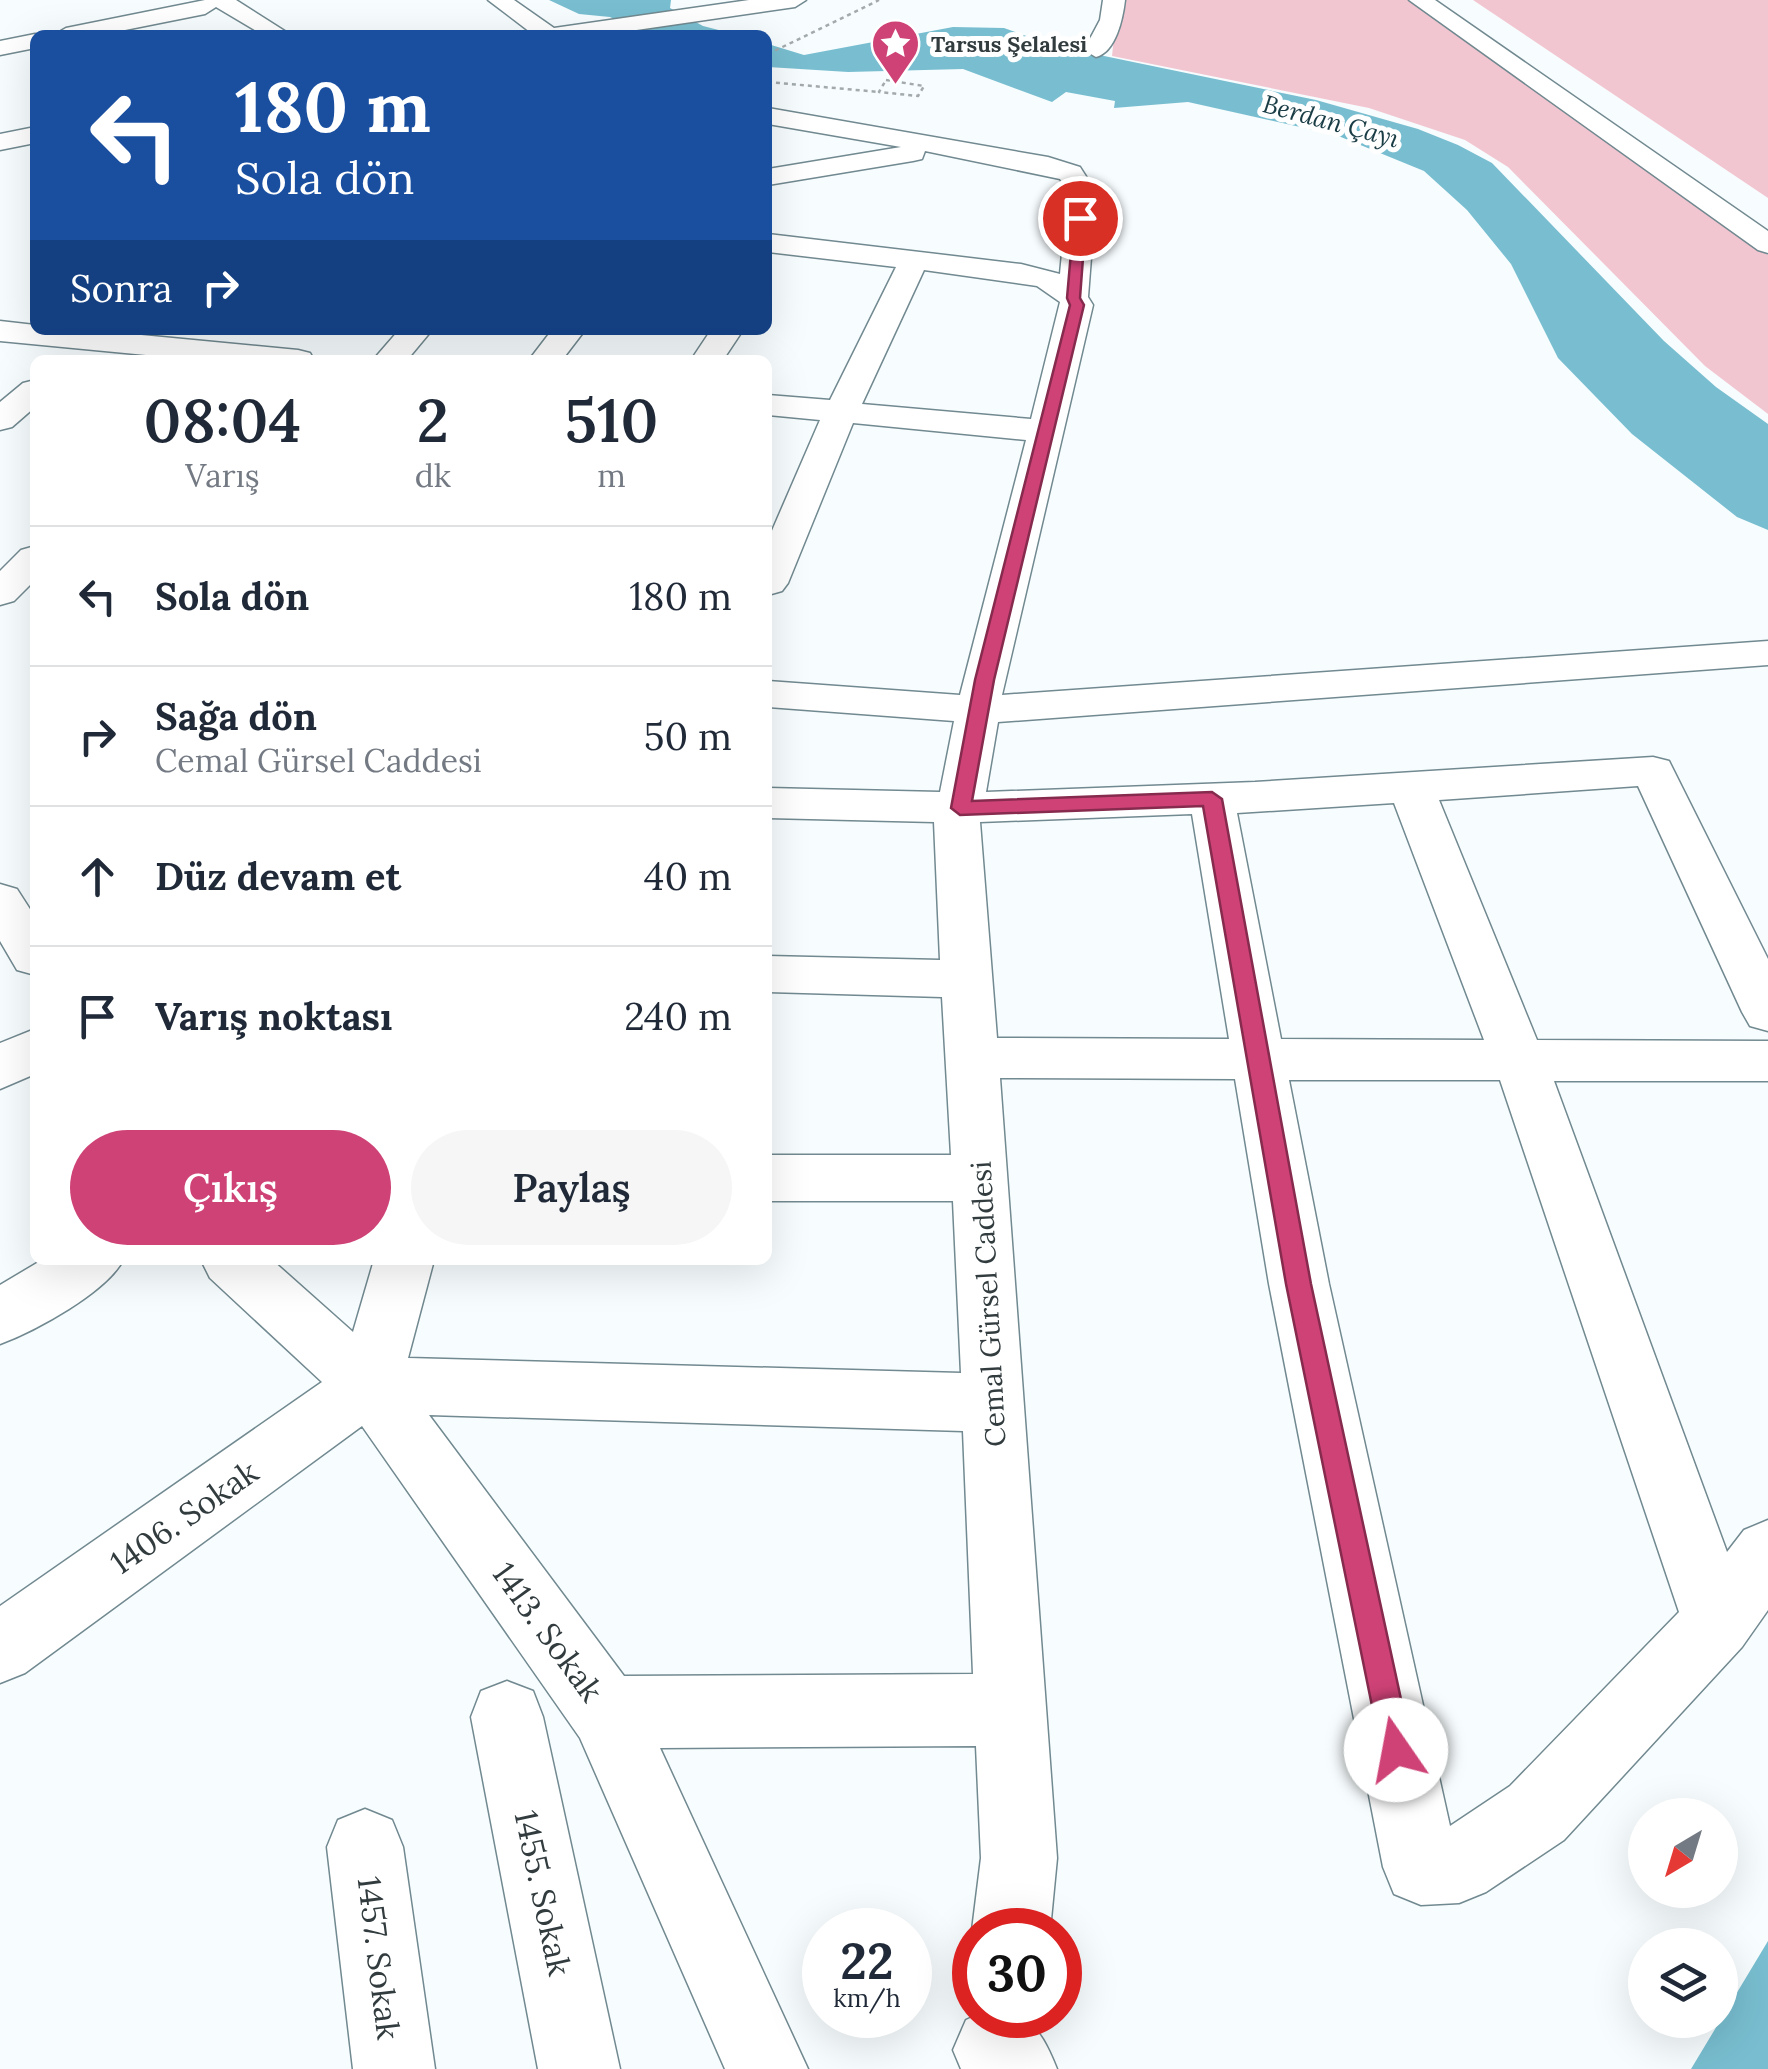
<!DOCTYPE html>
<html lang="tr">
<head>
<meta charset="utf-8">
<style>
	body { margin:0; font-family:Lora,serif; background:#f6f6f7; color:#1f2937; height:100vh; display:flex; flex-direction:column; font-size:38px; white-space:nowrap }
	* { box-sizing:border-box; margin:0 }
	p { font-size:32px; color:#747a83 }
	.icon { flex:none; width:55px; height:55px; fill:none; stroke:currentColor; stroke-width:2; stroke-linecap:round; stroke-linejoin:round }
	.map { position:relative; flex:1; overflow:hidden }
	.drawer { position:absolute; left:30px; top:355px; width:742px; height:910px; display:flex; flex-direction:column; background:#fff; border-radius:15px; box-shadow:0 10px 40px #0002 }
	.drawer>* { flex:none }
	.guide { position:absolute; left:30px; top:30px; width:742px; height:305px; border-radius:15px; box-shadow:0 10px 40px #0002; background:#1a4fa0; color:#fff; overflow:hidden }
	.needle { width:65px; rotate:218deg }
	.buttons { position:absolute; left:1628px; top:1798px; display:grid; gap:20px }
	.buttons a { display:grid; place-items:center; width:110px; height:110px; border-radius:50%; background:#fff; box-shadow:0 10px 40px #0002; font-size:50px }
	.speed { position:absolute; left:802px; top:1908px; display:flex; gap:20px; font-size:50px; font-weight:700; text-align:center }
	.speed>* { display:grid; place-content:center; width:130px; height:130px; border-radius:50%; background:#fff; box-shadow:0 10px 40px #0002; line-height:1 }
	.speed small { font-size:25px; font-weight:400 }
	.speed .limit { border:15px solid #d22; background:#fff; color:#111 }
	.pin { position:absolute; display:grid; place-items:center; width:85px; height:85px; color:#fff; margin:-42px; border:5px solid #fff; border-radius:50%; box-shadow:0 2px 10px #0007 }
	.me { position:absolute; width:110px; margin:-55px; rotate:348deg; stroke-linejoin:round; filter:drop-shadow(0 0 8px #0008) }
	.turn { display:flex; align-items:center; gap:35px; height:210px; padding:0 40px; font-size:45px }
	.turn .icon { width:130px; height:130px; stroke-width:2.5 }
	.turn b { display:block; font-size:70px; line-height:85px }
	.then { display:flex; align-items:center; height:95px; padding:0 40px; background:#0003; gap:20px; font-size:38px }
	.eta { display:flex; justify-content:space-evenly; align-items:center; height:170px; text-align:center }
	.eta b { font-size:60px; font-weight:600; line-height:70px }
	.action { display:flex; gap:20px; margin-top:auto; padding:20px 40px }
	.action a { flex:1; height:115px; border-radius:60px; background:#ce4276; color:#fff; font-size:40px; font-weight:600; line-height:115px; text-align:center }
	.action a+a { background:#f6f6f7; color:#1f2937 }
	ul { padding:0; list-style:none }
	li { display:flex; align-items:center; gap:30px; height:140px; padding:0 40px; border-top:2px solid #e0e1e3 }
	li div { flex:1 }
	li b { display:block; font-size:38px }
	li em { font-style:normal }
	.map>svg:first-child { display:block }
</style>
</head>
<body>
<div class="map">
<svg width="1768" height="2069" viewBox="0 0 1768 2069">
	<rect width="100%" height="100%" fill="#f7fcfe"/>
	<path fill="#f2c6d0" d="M1118,0H1409L1768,255V414L1705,366L1508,167L1465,140L1369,108L1112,56Z
		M1473,0H1768V198Z"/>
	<path fill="#78bed0" d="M549,0H671L670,8L703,26L738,35H645L610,17L579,14Z
		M953,27L1004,28L1051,45L1316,100L1418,129L1458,145L1492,163L1664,341L1716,387L1768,424V530L1737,517L1632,434L1558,358L1511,264L1467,210L1424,171L1336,135L1188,102L1114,108L1115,101L1066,92L1052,102L963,69L848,72L768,67V44L804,55Z
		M1768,1941V2069H1691Z"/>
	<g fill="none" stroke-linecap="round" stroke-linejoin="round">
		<defs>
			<path id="minor" d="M205,0H236L291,35H263L216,7L205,14L100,35H54L66,28Z
				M488,0H514L554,28L749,0H806L795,7L602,35H534Z
				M1103,0H1125C1123,18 1116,52 1096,57L1084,50L1100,20Z
				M1409,0H1435L1768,231V253L1758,250Z
				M35,34L39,35H35V48L0,55V41Z
				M768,108L1048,157L1080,167L1096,192L1088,297L1093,305L1002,695L1768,641V665L998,722L986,792L1255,782L1653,757L1669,761L1768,959V1031L1750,1026L1742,1012L1638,786L1439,800L1537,1040L1768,1041V1081H1554L1727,1552L1744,1530L1768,1520V1610L1742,1647L1564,1840L1486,1892L1459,1903L1421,1905L1394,1894L1383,1867L1269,1284L1235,1079L1000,1078L1057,1858L1050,1930H975V1938L972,1930L981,1858L976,1746L660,1748L808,2069H725L580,1738L362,1426L25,1673L0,1683V1606L322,1382L210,1278L201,1260H272L353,1332L374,1260H434L408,1358L961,1373L953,1201H768V1155H951L942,997L768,992V956L940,960L934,822L768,818V788L940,792L954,721L768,707V681L960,695L1026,440L853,423L788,583L782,591L768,595V540L820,420L768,415V395L830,400L896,267L768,252V234L1021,264L1060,274L1068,192L1060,179L925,151L922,159L913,161L768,185V169L901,147L768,124ZM924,270L1037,286L1060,302L1031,419L862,404ZM1394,803L1484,1040L1281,1039L1237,813ZM1192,814L1229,1039L997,1038L980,822ZM1289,1080H1500L1679,1612L1510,1786L1450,1826L1329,1284ZM429,1415L963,1431L973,1674L624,1676Z
				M35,127V143L0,150V134Z
				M0,321L35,325V330H89L298,350L310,353L314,360H198L0,341Z
				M399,330H432L407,360H373Z
				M552,330H585L562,360H529Z
				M711,330H743L723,360H691Z
				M35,380V407L12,427L0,430V402L23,383Z
				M35,546V580L14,601L0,605V571L21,550Z
				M0,884L17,889L35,917V975L17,970L0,941Z
				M35,1029V1074L0,1089V1043Z
				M42,1260H123C107,1292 35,1331 0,1344V1285Z
				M507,1681L533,1691L543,1717L620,2069H538L471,1717L481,1691Z
				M365,1809L392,1820L403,1847L435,2069H353L327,1847L338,1820Z"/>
			<path id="major" d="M977,2015C1028,2015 1037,2020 1057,2069H961L953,2050L966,2020Z"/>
		</defs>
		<use href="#minor" stroke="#718990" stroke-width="3"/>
		<use href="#major" stroke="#718990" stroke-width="3"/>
		<path stroke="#a3aaac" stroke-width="2.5" stroke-dasharray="4 4" stroke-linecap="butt" d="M768,54L879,0
			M886,80L924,86L918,96L879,92Z
			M768,82L879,92"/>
		<use href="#minor" fill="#fff" fill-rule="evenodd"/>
		<use href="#major" fill="#fff" fill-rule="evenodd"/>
	</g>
	<path fill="#ce4276" stroke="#862b4d" stroke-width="2.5" d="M1080,215L1086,218L1080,298L1084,305L994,680L972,801L1212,792L1222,799L1311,1284L1412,1750L1408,1762L1396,1766L1385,1762L1381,1750L1286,1284L1203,806L960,815L951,808L975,680L1070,305L1067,298L1074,218Z"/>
	<defs>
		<symbol id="sight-pin" viewBox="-11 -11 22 30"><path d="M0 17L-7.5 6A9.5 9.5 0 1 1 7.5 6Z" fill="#ce4276" stroke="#fff"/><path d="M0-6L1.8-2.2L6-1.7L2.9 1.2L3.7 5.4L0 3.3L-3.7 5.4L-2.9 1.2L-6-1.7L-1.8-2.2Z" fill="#fff"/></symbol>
	</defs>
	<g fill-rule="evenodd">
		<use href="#sight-pin" x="868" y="16" width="55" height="75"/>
	</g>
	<g text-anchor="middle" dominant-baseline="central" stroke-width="10" stroke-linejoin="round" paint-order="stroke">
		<g font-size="22" font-weight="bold" fill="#323c3f" stroke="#fff" text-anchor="start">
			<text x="931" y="44">Tarsus Şelalesi</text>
		</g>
		<g font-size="25" font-style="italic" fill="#1a3c45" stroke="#fff">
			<text transform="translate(1331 121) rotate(15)">Berdan Çayı</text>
		</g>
		<g font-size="28" fill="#323c3f" stroke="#fff">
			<text transform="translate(988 1304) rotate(-93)">Cemal Gürsel Caddesi</text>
		</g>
		<g font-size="32" fill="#323c3f" stroke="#fff">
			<text transform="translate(184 1517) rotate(-35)">1406. Sokak</text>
			<text transform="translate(548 1632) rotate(54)">1413. Sokak</text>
			<text transform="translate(543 1893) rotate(78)">1455. Sokak</text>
			<text transform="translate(379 1958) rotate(83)">1457. Sokak</text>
		</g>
	</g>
</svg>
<div class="buttons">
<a><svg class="needle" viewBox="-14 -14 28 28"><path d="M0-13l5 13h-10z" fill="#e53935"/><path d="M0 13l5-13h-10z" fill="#747a83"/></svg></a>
<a><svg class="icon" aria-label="layers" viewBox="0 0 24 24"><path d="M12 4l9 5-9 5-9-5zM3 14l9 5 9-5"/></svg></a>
</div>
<div class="speed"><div>22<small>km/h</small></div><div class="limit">30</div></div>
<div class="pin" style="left:1080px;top:218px;background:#d93025"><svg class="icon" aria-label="arrive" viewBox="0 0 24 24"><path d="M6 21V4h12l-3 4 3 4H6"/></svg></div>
<svg class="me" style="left:1396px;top:1750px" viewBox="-20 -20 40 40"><circle r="19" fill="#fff"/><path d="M0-13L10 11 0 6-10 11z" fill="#ce4276"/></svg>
<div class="guide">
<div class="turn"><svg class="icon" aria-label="left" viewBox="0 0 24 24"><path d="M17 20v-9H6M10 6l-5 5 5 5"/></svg><div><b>180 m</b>Sola dön</div></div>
<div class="then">Sonra<svg class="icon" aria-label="right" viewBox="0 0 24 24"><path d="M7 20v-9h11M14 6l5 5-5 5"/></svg></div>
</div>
<section class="drawer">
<div class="eta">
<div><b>08:04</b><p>Varış</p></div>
<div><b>2</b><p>dk</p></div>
<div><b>510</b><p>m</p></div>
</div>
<ul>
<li><svg class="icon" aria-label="left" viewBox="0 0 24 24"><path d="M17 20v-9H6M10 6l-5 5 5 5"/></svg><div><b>Sola dön</b></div><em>180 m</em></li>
<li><svg class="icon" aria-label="right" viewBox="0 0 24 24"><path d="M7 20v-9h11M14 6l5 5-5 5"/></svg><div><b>Sağa dön</b><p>Cemal Gürsel Caddesi</p></div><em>50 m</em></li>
<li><svg class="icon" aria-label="ahead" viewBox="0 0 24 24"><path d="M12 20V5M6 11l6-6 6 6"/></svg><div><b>Düz devam et</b></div><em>40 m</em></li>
<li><svg class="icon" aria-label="arrive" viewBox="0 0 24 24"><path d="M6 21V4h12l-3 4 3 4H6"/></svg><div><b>Varış noktası</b></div><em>240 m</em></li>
</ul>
<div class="action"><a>Çıkış</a><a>Paylaş</a></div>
</section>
</div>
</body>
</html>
